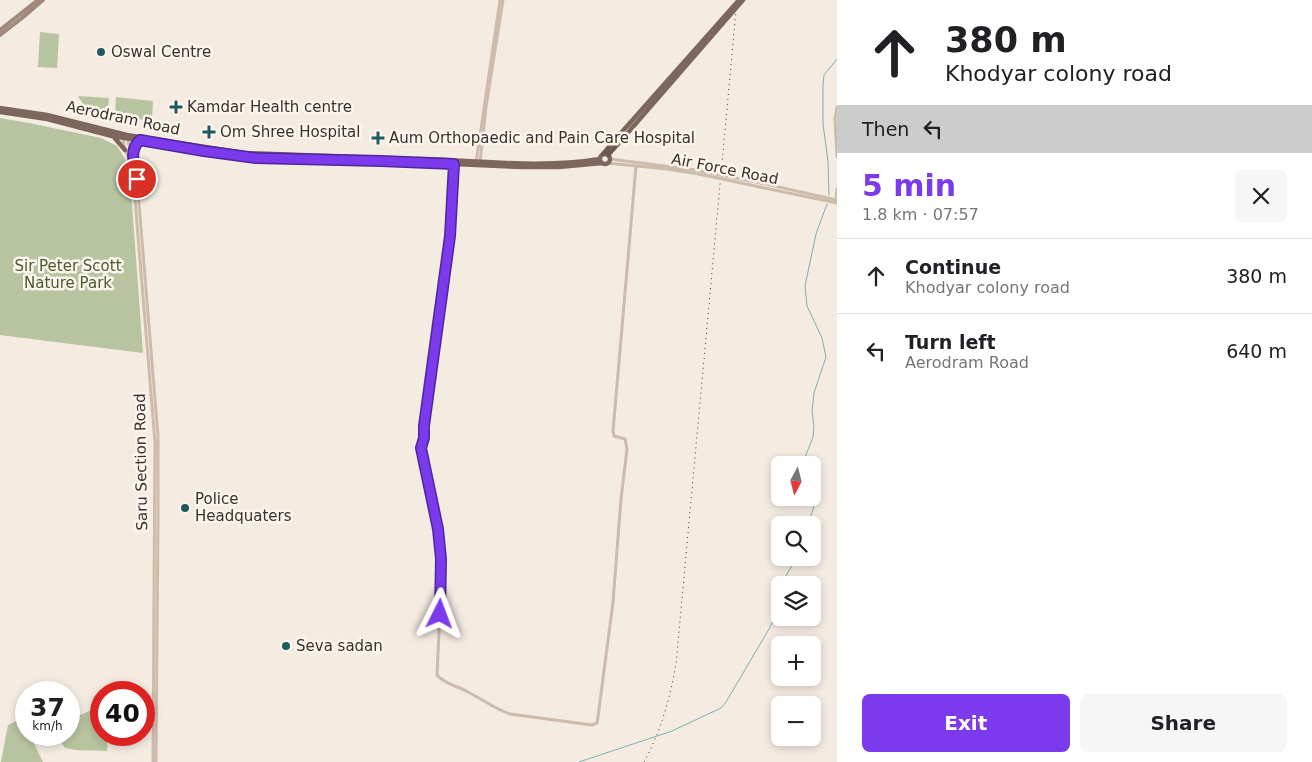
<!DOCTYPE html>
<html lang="en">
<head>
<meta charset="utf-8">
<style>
	body { margin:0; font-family:"DejaVu Sans",sans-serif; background:#f6f6f6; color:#202124; height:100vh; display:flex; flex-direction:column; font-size:19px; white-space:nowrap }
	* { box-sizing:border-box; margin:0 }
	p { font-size:16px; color:#757577 }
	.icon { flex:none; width:28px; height:28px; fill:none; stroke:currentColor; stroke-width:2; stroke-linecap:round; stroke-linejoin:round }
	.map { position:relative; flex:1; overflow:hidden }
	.details { display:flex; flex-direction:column; background:#fff; width:475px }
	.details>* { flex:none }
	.top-card { background:#fff; color:#202124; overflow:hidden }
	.needle { width:32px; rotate:187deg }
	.tools { position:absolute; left:771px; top:456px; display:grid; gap:10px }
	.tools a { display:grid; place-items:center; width:50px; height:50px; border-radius:8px; background:#fff; box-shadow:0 2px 8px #0003; font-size:25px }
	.speed { position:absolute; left:15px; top:681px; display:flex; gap:10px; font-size:25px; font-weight:700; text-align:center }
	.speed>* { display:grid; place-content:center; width:65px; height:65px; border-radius:50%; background:#fff; box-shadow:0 2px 8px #0003; line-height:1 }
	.speed small { font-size:12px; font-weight:400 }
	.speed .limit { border:8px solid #d22; background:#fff; color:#111 }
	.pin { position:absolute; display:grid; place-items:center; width:42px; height:42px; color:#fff; margin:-21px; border:2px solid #fff; border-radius:50%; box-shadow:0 1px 5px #0007 }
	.me { position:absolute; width:55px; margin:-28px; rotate:3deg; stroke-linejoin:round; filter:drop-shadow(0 0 4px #0008) }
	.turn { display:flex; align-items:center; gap:18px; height:105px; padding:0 25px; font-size:22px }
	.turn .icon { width:65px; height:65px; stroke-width:2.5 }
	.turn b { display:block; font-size:35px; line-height:42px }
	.then { display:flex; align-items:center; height:48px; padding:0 25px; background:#0003; gap:10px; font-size:19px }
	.round { display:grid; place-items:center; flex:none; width:52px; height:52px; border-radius:8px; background:#f6f6f6 }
	.headline { display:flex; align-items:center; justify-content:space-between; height:85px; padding:0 25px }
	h1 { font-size:30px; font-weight:800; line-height:38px; color:#7c3aed }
	.action { display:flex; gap:10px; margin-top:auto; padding:10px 25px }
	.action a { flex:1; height:58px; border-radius:8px; background:#7c3aed; color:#fff; font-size:20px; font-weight:800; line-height:58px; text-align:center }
	.action a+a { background:#f6f6f6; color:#202124 }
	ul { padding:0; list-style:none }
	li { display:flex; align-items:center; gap:15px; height:75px; padding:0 25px; border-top:1px solid #e0e0e0 }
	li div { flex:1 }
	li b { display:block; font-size:19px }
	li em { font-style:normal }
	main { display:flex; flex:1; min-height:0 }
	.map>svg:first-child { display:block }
</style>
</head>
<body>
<main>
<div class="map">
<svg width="837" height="762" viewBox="0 0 837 762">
	<rect width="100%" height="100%" fill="#f4ebe1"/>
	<path fill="#b8c4a0" d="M40,32L59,34L57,68L38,67Z
		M78,96L109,98L108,112L86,109Z
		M116,97L153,101L152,121L115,116Z
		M0,118L29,123L101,138L117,146L127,162L130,178L143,353L0,335Z
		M101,706V735H108L107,751L75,750L65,748L57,735H69V720Z
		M21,719L26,726V735H30L43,762H1L8,725Z"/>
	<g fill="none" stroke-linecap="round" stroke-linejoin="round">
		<path stroke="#7fb0b2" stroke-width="1" d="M829,195L828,161L823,124V85L824,75L837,59
			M802,465L813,437L814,426L812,411L814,393L826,357L822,338L807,306L805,286L816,234L827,204
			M801,498L814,506L808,525
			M781,585L796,558
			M579,762L672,731L721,708L726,702L769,629L776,615L777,593L780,587"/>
		<path stroke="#cdbbac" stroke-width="3" d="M837,107L835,119L837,157
			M123,138C123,150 132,162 133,175L155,442L153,762
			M127,138L135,165L137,179L158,436V516L156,762
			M610,159L695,170
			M476,163L500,0
			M480,163L486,107L503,0
			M607,163L667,169L699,174
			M454,164L449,236L424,426V438L421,447L438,529L441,559V592L437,675C444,684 458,686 468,692C482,699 495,709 510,714L592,725L597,723L598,717L613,602L621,499L627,449L625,439L614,436L613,431L636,166
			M761,183L837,200
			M760,187L837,203
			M836,200L837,189"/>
		<path stroke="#a18a7d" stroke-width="4" d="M0,30L38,0
			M0,35L22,18L43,0"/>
		<path stroke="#7d675c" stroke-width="4.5" d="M0,108L47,115L127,135L244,153L407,159
			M0,112L47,119L112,136L205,151L256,158L409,162L521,167H559L602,163
			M113,136L125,150
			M600 159a5 5 0 1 1 10 0a5 5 0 1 1-10 0Z
			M132,155L135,145L140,140
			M417,159C477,160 539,169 600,159"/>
		<path stroke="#6c584f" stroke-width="4.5" d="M603,154L621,133
			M608,155L625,136"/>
		<path stroke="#3b302b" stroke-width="1" stroke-dasharray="1 4" stroke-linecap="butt" d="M644,762C661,731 670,698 676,664L737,0"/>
		<path stroke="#cdbbac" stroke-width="3" d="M695,170L761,183
			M699,174L760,187"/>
		<path stroke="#7d675c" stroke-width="4.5" d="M621,133L739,0
			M625,136L743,0"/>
	</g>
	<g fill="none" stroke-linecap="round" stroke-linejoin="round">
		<defs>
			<path id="route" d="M137,179C135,165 128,151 140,140L204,151L256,158L381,161L454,164L450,236L424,426V438L421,448L438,529L441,559L440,614"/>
		</defs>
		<use href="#route" stroke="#51269a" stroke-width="12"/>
		<use href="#route" stroke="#7c3aed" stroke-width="9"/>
	</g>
	<g fill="#1f5a5e" stroke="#fbf5ee" stroke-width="2">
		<circle cx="101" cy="52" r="5"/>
		<path d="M173.5 99.5h5v5h5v5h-5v5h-5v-5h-5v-5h5z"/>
		<path d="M206.5 124.5h5v5h5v5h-5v5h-5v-5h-5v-5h5z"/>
		<path d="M375.5 130.5h5v5h5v5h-5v5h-5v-5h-5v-5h5z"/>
		<circle cx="185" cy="508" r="5"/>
		<circle cx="286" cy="646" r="5"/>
	</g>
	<g text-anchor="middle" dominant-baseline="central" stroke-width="5" stroke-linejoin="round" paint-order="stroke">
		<g font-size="15" fill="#3b302b" stroke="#fbf5ee" text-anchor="start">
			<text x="111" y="52">Oswal Centre</text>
			<text x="187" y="107">Kamdar Health centre</text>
			<text x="220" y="132">Om Shree Hospital</text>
			<text x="389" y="138">Aum Orthopaedic and Pain Care Hospital</text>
			<text x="195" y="499">Police<tspan x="195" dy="17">Headquaters</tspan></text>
			<text x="296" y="646">Seva sadan</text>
		</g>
		<g font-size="15" fill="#3b302b" stroke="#fbf5ee">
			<text transform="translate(123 118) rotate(12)">Aerodram Road</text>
			<text transform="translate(725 169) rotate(11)">Air Force Road</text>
			<text transform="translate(141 462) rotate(-91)">Saru Section Road</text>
		</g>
		<g font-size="15" fill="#4a5a2e" stroke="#fbf5ee">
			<text x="68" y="266">Sir Peter Scott<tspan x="68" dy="17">Nature Park</tspan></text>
		</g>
	</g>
</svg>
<div class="tools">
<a><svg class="needle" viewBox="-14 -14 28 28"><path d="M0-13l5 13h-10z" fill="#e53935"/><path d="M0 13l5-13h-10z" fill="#757577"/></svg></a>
<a><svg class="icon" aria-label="search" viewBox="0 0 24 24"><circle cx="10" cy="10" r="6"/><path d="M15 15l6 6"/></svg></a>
<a><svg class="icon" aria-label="layers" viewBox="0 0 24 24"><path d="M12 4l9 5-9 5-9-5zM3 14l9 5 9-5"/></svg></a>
<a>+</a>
<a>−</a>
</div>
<div class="speed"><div>37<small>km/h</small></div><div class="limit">40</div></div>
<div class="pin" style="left:137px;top:179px;background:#d93025"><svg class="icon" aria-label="arrive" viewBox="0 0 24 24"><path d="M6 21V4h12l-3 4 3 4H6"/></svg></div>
<svg class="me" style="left:440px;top:614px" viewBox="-20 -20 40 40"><path d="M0-17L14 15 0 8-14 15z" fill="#7c3aed" stroke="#fff" stroke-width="4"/></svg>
</div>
<section class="details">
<div class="top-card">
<div class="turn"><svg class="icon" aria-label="ahead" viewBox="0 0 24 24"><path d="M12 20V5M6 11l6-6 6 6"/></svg><div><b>380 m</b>Khodyar colony road</div></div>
<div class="then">Then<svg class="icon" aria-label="left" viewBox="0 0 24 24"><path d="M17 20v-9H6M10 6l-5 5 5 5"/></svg></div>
</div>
<div class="headline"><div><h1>5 min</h1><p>1.8 km · 07:57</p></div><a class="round"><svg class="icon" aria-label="close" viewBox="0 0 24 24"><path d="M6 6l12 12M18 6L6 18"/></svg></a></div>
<ul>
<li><svg class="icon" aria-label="ahead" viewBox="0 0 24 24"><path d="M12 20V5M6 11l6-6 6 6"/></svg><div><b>Continue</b><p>Khodyar colony road</p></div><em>380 m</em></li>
<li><svg class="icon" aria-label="left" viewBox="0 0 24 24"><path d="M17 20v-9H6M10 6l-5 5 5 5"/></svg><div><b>Turn left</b><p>Aerodram Road</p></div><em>640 m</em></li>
</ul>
<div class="action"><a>Exit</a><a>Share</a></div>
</section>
</main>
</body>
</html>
